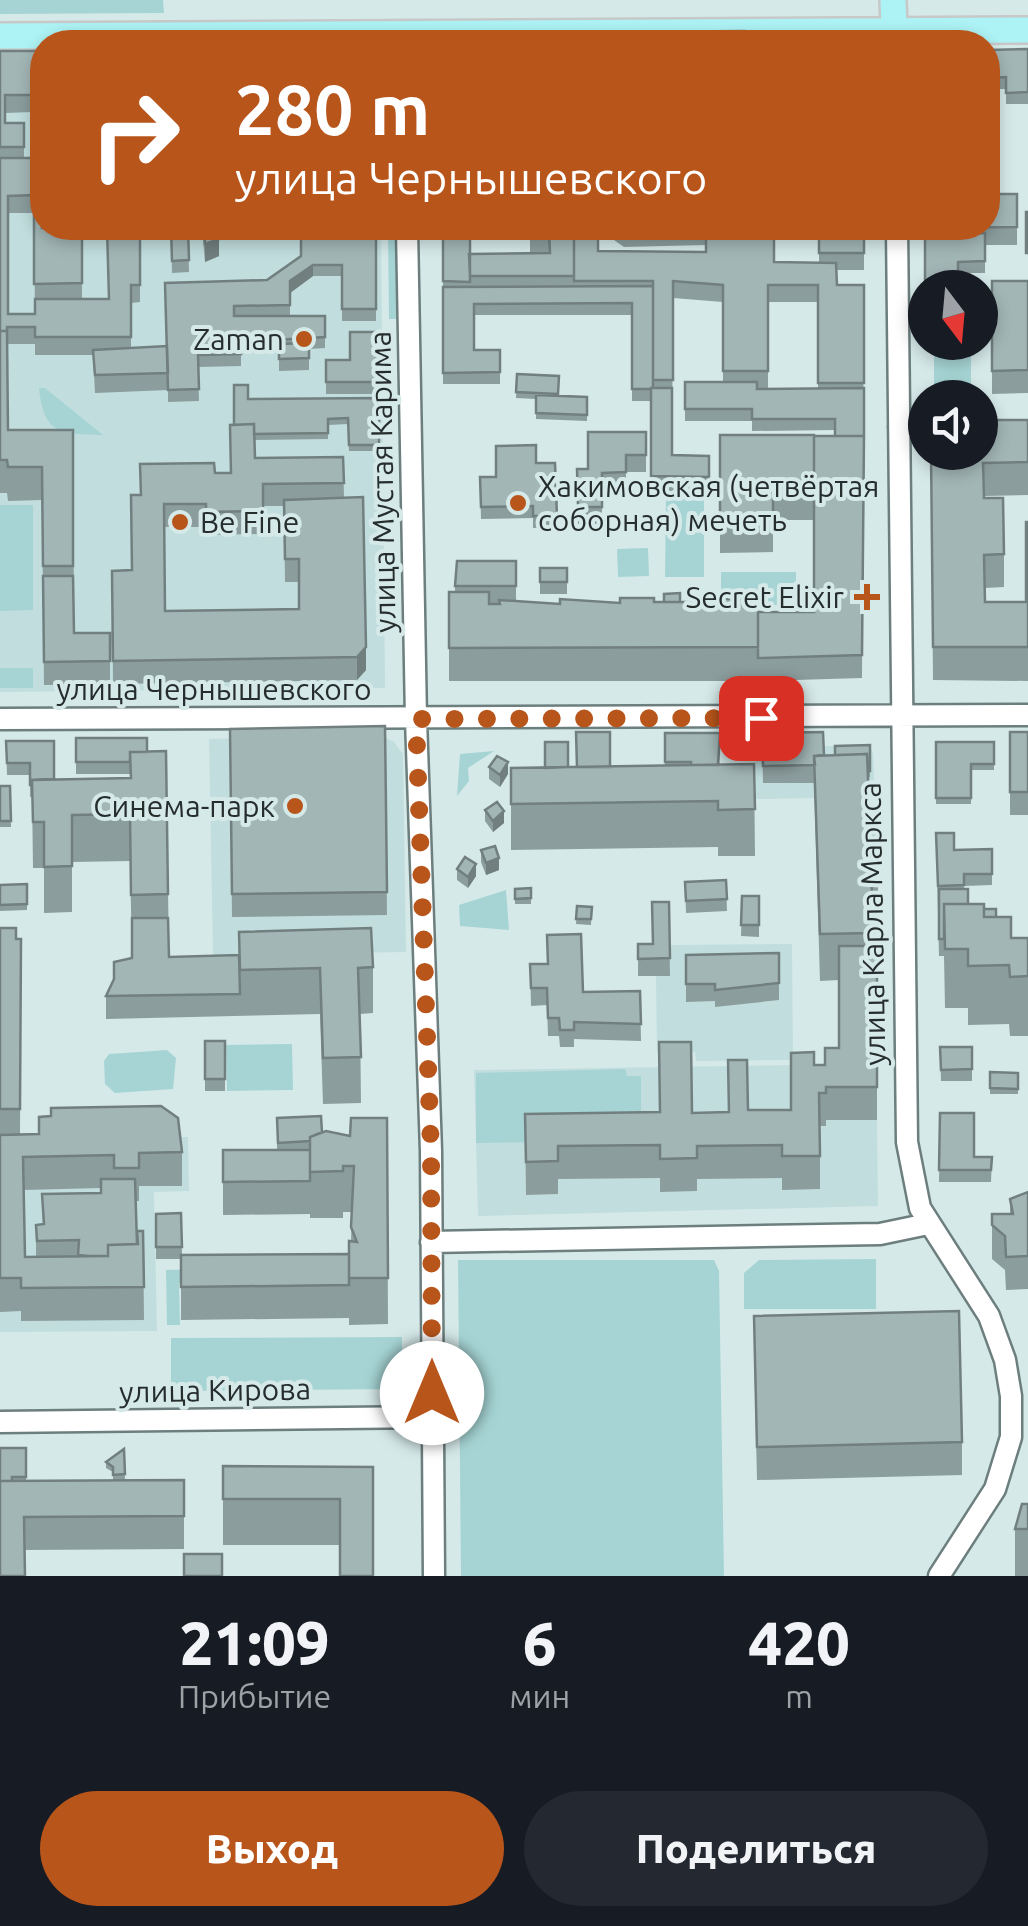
<!DOCTYPE html>
<html lang="ru">
<head>
<meta charset="utf-8">
<style>
	body { margin:0; font-family:Ubuntu,sans-serif; background:#242831; color:#f1f3f6; height:100vh; display:flex; flex-direction:column; font-size:38px; white-space:nowrap }
	* { box-sizing:border-box; margin:0 }
	p { font-size:32px; color:#9ea1a6 }
	.icon { flex:none; width:55px; height:55px; fill:none; stroke:currentColor; stroke-width:2; stroke-linecap:round; stroke-linejoin:round }
	.map { position:relative; height:1576px; overflow:hidden }
	.drawer { display:flex; flex-direction:column; background:#171b24; flex:1 }
	.drawer>* { flex:none }
	.hud { position:absolute; left:30px; top:30px; width:970px; height:210px; border-radius:40px; box-shadow:0 5px 15px #0003; background:#b8551b; color:#fff; overflow:hidden }
	.needle { width:65px; rotate:164deg }
	.tools { position:absolute; left:908px; top:270px; display:grid; gap:20px }
	.tools a { display:grid; place-items:center; width:90px; height:90px; border-radius:50%; background:#171b24; box-shadow:0 5px 15px #0003; font-size:50px }
	.pin { position:absolute; display:grid; place-items:center; width:85px; height:85px; color:#fff; margin:-42px; border-radius:20px; box-shadow:0 5px 15px #0006 }
	.me { position:absolute; width:110px; margin:-55px; rotate:0deg; stroke-linejoin:round; filter:drop-shadow(0 0 8px #0008) }
	.turn { display:flex; align-items:center; gap:35px; height:210px; padding:0 40px; font-size:45px }
	.turn .icon { width:130px; height:130px; stroke-width:2.5 }
	.turn b { display:block; font-size:70px; line-height:85px }
	.eta { display:flex; justify-content:space-evenly; align-items:center; height:170px; text-align:center }
	.eta b { font-size:60px; font-weight:800; line-height:70px }
	.button { display:flex; gap:20px; margin-top:auto; padding:20px 40px }
	.button a { flex:1; height:115px; border-radius:60px; background:#b8551b; color:#fff; font-size:40px; font-weight:800; line-height:115px; text-align:center }
	.button a+a { background:#242831; color:#f1f3f6 }
	.map>svg:first-child { display:block }
</style>
</head>
<body>
<div class="map">
<svg width="1028" height="1576" viewBox="0 0 1028 1576">
	<rect width="100%" height="100%" fill="#d6e9e9"/>
	<path fill="#c1dddd" d="M0,65H42V228H381L385,688L0,692Z
		M381,735L394,742L403,754L406,952L213,955L209,739Z
		M868,745L873,753L875,797L756,799L755,748Z
		M792,944L793,1060L696,1061L695,1052H657L656,976L670,975V945Z
		M797,1065L826,1120H877L878,1206L478,1216L474,1070Z
		M188,1137L189,1191L154,1192L157,1331L0,1332V1154L31,1139Z"/>
	<path fill="#a6d4d4" d="M0,0H163L164,13L0,14Z
		M388,228H399L400,319H389Z
		M934,352H971V389L934,390Z
		M39,388H45L103,435C60,434 44,435 39,388Z
		M666,497H704V577H665Z
		M0,505H33V610L0,611Z
		M648,548L649,576L618,577L617,549Z
		M721,572H796V605L721,606Z
		M0,668H33V688H0Z
		M494,751L468,768L469,781L457,796L460,754Z
		M506,890L509,930L460,926L459,905Z
		M292,1044L293,1090L227,1091L226,1045Z
		M167,1050L176,1058L173,1089L115,1093L105,1084L104,1061L109,1054Z
		M625,1069L627,1076H641V1113L615,1141L476,1143V1073Z
		M876,1259V1309H744V1273L759,1260Z
		M458,1260H714L719,1271L724,1576H461Z
		M202,1269L203,1282L179,1283L180,1325H167L166,1270Z
		M402,1337V1389L171,1391V1338Z"/>
	<g fill="none" stroke-linecap="round" stroke-linejoin="round">
		<defs>
			<path id="minor" d="M407,228L416,719L431,1151L434,1576
				M897,228L907,1142L920,1208L989,1316L1005,1360L1011,1396V1437L995,1489L939,1576
				M899,427H925
				M0,719L1028,715
				M431,1242L880,1234L928,1224
				M0,1422L431,1417"/>
			<path id="major" d="M893,0L894,28
				M0,36L1028,30"/>
		</defs>
		<use href="#minor" stroke="#6c7e7e" stroke-width="25"/>
		<use href="#major" stroke="#c7c8c8" stroke-width="30"/>
		<use href="#minor" stroke="#fff" stroke-width="20"/>
		<use href="#major" stroke="#adf2f4" stroke-width="25"/>
	</g>
	<path fill="#8c9d9d" fill-rule="evenodd" d="M1028,49V104H1006V89H988V50Z
		M0,51H42V98H32V112L5,113V123H24V158H34V115H42V228H82V299H108L140,228V302L131,303V348L166,347L301,256L302,228H320V237H344L376,228V321H342V276H313L290,293V316H325V348L309,349V370L279,371V351L241,353V366L198,367L199,401L168,402V387V390L95,393L93,355H35V344H7L8,430H73L74,633H110V684L44,685L42,500L8,501L7,493H0ZM8,213H34L35,314H8Z
		M995,194H1017V245H985V273H958L925,288V228Z
		M171,228H188L189,272L172,273Z
		M202,228H219V256L205,262Z
		M443,228L470,254L530,253V228H598V251L706,252V245L624,247L614,240V228H793V232H774V262L819,263V228H864V270H836L837,285H864L862,678L758,681H449V592H455V586L516,561V601L560,604L680,602L758,612H814V520H773V552L720,553V435L835,436V430L752,431V421H685V382H723V302L673,298L672,455L709,456V494H651V401H632V315H474V350H500V384H443ZM768,302H818V388H768Z
		M992,281H1028V393L992,394Z
		M377,332V394H326V360H350Z
		M517,374L559,376L558,396L587,397V421L536,419V399L516,398Z
		M379,398V451H349L348,424L328,425V439L254,440L255,458L343,457L344,498L366,670L357,680L113,684L112,571L132,570L141,495L215,473H231L234,425L248,399ZM263,506H284L285,582H299V609L165,611L164,527H206V535L263,534Z
		M1028,420V495L984,496L1004,554V587L985,588V602H1026L1028,522V681L933,680L931,452Z
		M646,432V472H626V490H602V524H578L577,469H588Z
		M536,463H555L557,527L533,528V518L481,519L480,477H496Z
		M540,568H567V594H540Z
		M385,726L387,915L232,917L230,729Z
		M1010,732H1028V815H1010Z
		M665,733L720,750L719,765L754,764L755,856H718V847L511,850V768L665,766Z
		M762,733L824,755H835L870,745V777H868L870,827L878,862V908H872L873,946H877V1120H826V1126H820V1189L782,1190V1178L697,1179V1191L660,1192V1178L558,1179V1194L526,1195L525,1114L692,1113L791,1110L814,1065H825L839,1048V980L820,981L814,783H763Z
		M76,738L147,752L166,751L169,957L373,967V1013L360,1014L361,1103L323,1104L320,1014L106,1019V996L132,958L130,861L72,862V912L44,913V868H33L32,797H30V775H7L6,741L54,779L130,778V774H76Z
		M936,742H994V770H971V804H936Z
		M489,767L508,774L500,787L489,779Z
		M0,786H10L11,827H0Z
		M485,810L504,823L493,832L485,821Z
		M936,833L954,850L992,849V885L964,886V889L968,904L984,909L996,917L1011,938H1028V1036H1010L1009,1024L968,1025V1008H945L944,956H939Z
		M481,850L499,870L486,875L481,862Z
		M457,869L476,876L468,888L457,880Z
		M726,880L727,911L686,913L685,882Z
		M27,884V910L0,911V885Z
		M531,888V904H515V889Z
		M742,896H759V937L741,936Z
		M669,902L670,976H638V944H652Z
		M577,906L592,907L591,925L576,924Z
		M0,928L16,939H21L20,1134L182,1152V1186H139V1201H136L137,1244L143,1231L144,1320L21,1321V1311L0,1312ZM101,1188V1193L42,1194L43,1225H36V1257H25L23,1190Z
		M779,953V1000L715,1007V1001L686,1002V955Z
		M530,964L583,992L640,991L641,1041L574,1039V1047H560L559,1036H548L547,1005L531,1006Z
		M205,1041H225V1091H205Z
		M940,1047H972V1081H941Z
		M990,1072L1018,1073V1094H990Z
		M940,1113L974,1157H992L991,1182H939Z
		M277,1118L322,1132L350,1136L387,1118L388,1324L349,1325V1318L181,1320V1259H156V1214L181,1213L182,1255L349,1254L351,1241L352,1212H343V1218H310V1214L223,1215V1150H277Z
		M1028,1192V1289L1006,1290L1005,1270L992,1259V1214H1010V1199Z
		M754,1349L962,1442V1475L757,1480Z
		M0,1448H26V1481H113V1472L106,1468V1462L124,1449L125,1480H184V1549L24,1550Z
		M223,1466L373,1467L340,1545H223Z
		M1028,1504V1576H1015V1529Z"/>
	<path fill="#727f7f" d="M219,239V256L205,262V244Z
		M313,265V276L290,293V281Z
		M366,647V670L357,680V657Z
		M508,762V774L500,787V775Z
		M504,811V823L493,832V821Z
		M499,858V870L486,875V863Z
		M476,864V876L468,888V877Z"/>
	<path fill="#a3b6b6" stroke="#727f7f" stroke-width="2.5" d="M744,31V42H622V32Z
		M1028,49V92L1006,93V77L988,78V50Z
		M0,51H42V80L32,81V95H5V123H24V147H0Z
		M988,109H994L995,194H1017V227L925,228H988Z
		M34,115H42V141L34,142Z
		M0,158H42V228H82V283L34,284V195L8,196V314H35V299H109L107,228H140V285H131V337H35V327H7V331H0Z
		M1026,212H1028V253H1026Z
		M171,228H188L189,260L172,261Z
		M204,228H219V239L205,244Z
		M344,228H376V309H342V265H313L290,281V305L234,306V316H325V337L241,342V354L198,355L199,389L168,390L165,283L267,280L301,256V237H344Z
		M443,228H470V282L443,281Z
		M530,228H574V276H470L469,254L550,253L549,231H530Z
		M574,228H598V251L706,252V228L624,230L621,228H774V262L836,263L837,285H864V383H818V285H768V371H723V285L673,281V380H653V281H574Z
		M819,228H864V253H819Z
		M985,233V261L958,262V288H925V234Z
		M992,281H1028V370L992,371Z
		M653,286V388H651V389H632V303L474,304V350H500V372L443,373V287Z
		M0,331H7L8,430H73V566H43L42,467H8L7,460H0Z
		M350,332H377V382H326V360H350Z
		M309,343V358L279,359V344Z
		M167,346L168,373L95,375L93,350Z
		M517,374L559,376L558,394L516,392Z
		M685,382H757V389L864,388V436H835V419H752V409H685Z
		M234,385H248V399L379,398V445H349L348,418L328,419V433L254,434V424L234,425Z
		M651,388H672V455L709,456V477L651,476Z
		M536,395L587,397V415L536,413Z
		M980,420H1028V462L983,463L984,498H1003L1004,554L984,555L985,602H1026V522H1028V647H933L931,452H980Z
		M254,424L255,458L343,457L344,483L263,484V511L206,512V504H164L165,611L299,609V559H285L284,500L363,497L366,647L357,657L113,661L112,571L132,570L131,495H141L140,464L214,463L215,473H231L230,425Z
		M588,432H646V455H626V472L602,473V507H578L577,469H588Z
		M720,435H814V487H773V519H720Z
		M814,436H864L862,655L758,658V612H814Z
		M536,445V463H555L557,516H533V506L481,507L480,477H496V446Z
		M457,561H516V586H455Z
		M540,568H567V582H540Z
		M43,576H73L74,633H110V661L44,662Z
		M449,592H489V604H500L499,600L560,604V599L620,603V598H654V602H700V597L758,601V647L449,648Z
		M680,593V602H664V594Z
		M385,726L387,892L232,894L230,729Z
		M576,732H610V767H577Z
		M823,732L824,755L814,756L815,765L763,766L762,733Z
		M1010,732H1028V792H1010Z
		M665,733H720L718,765H691V762H665Z
		M76,738H147V752H130V762H76Z
		M6,741H54V779L32,780V785H30V763H7Z
		M545,742H568V767L545,768Z
		M936,742H994V764H971V798H936Z
		M870,745V771H868L867,754L835,755V746Z
		M166,751L168,894L131,895L130,814L72,815V866L44,867V822H33L32,780L131,778L130,752Z
		M867,754L870,827H877L878,862H871L873,933L820,934L814,756Z
		M497,756L508,762L500,775L489,767Z
		M754,764L755,809L718,810V801L511,804V768Z
		M0,786H10L11,821H0Z
		M497,802L504,811L493,821L485,810Z
		M936,833H954V850L992,849V874H964V885L938,886Z
		M495,846L499,858L486,863L481,850Z
		M465,857L476,864L468,877L457,869Z
		M726,880L727,899L686,901L685,882Z
		M27,884V904L0,905V885Z
		M531,888V898L515,899V889Z
		M939,889H968V904H944V939H939Z
		M742,896H759V925H741Z
		M652,902H669L670,958L638,959V944H653Z
		M944,904H984V917H1011V938H1028V976L1010,977L1009,965L968,966V949H945Z
		M577,906L592,907L591,919H576Z
		M984,909H996V917H984Z
		M132,918H168L169,957L239,955L240,994L106,996L114,979V962L132,958Z
		M0,928H16V939H21L20,1109H0Z
		M371,928L373,967L358,968L361,1057L323,1058L320,968L240,970L239,932Z
		M581,934L583,992L640,991L641,1024L574,1022V1030H560L559,1018H548L547,988H531L530,964H548L547,935Z
		M839,946H877V1087H826V1093H819L820,1156H782V1145L697,1146V1158L660,1159V1145L558,1146V1161L526,1162L525,1114L660,1112L659,1042H691L692,1113L729,1112L728,1060H747L748,1110H791V1053L814,1052V1065H825V1048H839Z
		M779,953V983L715,990V984H686V955Z
		M205,1041H225V1079H205Z
		M940,1047H972V1069L941,1070Z
		M990,1072L1018,1073V1089L990,1088Z
		M161,1106L178,1118L182,1152L139,1153V1168H114V1155L23,1157L25,1257L108,1256V1245L138,1244L137,1231H143L144,1287L21,1288V1278H0V1135L39,1134V1117L51,1116V1108Z
		M940,1113H974V1157H992L991,1170H939Z
		M321,1116L322,1132L310,1137V1141L278,1143L277,1118Z
		M351,1118H387L388,1278H349V1241L357,1242L351,1227L354,1166H343V1171L310,1172V1137L326,1131L350,1136Z
		M223,1150H310V1181L223,1182Z
		M101,1179H135L137,1244L108,1245V1256H89L78,1255L79,1240L37,1241L36,1225L44,1224L42,1194L101,1193Z
		M1028,1192V1256L1006,1257L1005,1236L992,1225V1214H1013L1010,1199Z
		M181,1213L182,1247H156V1214Z
		M349,1254V1285L181,1287V1255Z
		M959,1311L962,1442L757,1447L754,1316Z
		M0,1448H26V1477H12V1481H0Z
		M124,1449L125,1474L113,1475V1467L106,1462Z
		M223,1466L373,1467V1576H340V1499H223Z
		M184,1480V1516L24,1517L25,1576H0V1481Z
		M1022,1504H1028V1529H1015Z
		M184,1554H222V1576H184Z"/>
	<g fill="none" stroke-linecap="round" stroke-linejoin="round">
		<path stroke="#b8551b" stroke-width="18" stroke-dasharray="0 32.4" d="M432,1393L431,1151L416,719L761,718"/>
	</g>
	<g fill="#b8551b" stroke="#d6e9e9" stroke-width="4">
		<circle cx="304" cy="339" r="10"/>
		<circle cx="518" cy="503" r="10"/>
		<circle cx="180" cy="522" r="10"/>
		<path d="M862 582h10v10h10v10h-10v10h-10v-10h-10v-10h10z"/>
		<circle cx="295" cy="806" r="10"/>
	</g>
	<g text-anchor="middle" dominant-baseline="central" stroke-width="8" stroke-linejoin="round" paint-order="stroke">
		<g font-size="30" fill="#262d2d" stroke="#d6e9e9" text-anchor="end">
			<text x="284" y="339">Zaman</text>
			<text x="538" y="486" text-anchor="start">Хакимовская (четвёртая<tspan x="538" dy="34">соборная) мечеть</tspan></text>
			<text x="200" y="522" text-anchor="start">Be Fine</text>
			<text x="844" y="597">Secret Elixir</text>
			<text x="275" y="806">Синема-парк</text>
		</g>
		<g font-size="30" fill="#262d2d" stroke="#d6e9e9">
			<text transform="translate(382 482) rotate(-91)">улица Мустая Карима</text>
			<text x="214" y="689">улица Чернышевского</text>
			<text transform="translate(872 924) rotate(-91)">улица Карла Маркса</text>
			<text transform="translate(215 1390) rotate(-1)">улица Кирова</text>
		</g>
	</g>
</svg>
<div class="tools">
<a><svg class="needle" viewBox="-14 -14 28 28"><path d="M0-13l5 13h-10z" fill="#e53935"/><path d="M0 13l5-13h-10z" fill="#9ea1a6"/></svg></a>
<a><svg class="icon" aria-label="sound" viewBox="0 0 24 24"><path d="M4 9h4l5-4v14l-5-4H4zM17 9q2 3 0 6"/></svg></a>
</div>
<div class="pin" style="left:761px;top:718px;background:#d93025"><svg class="icon" aria-label="arrive" viewBox="0 0 24 24"><path d="M6 21V4h12l-3 4 3 4H6"/></svg></div>
<svg class="me" style="left:432px;top:1393px" viewBox="-20 -20 40 40"><circle r="19" fill="#fff"/><path d="M0-13L10 11 0 6-10 11z" fill="#b8551b"/></svg>
<div class="hud">
<div class="turn"><svg class="icon" aria-label="right" viewBox="0 0 24 24"><path d="M7 20v-9h11M14 6l5 5-5 5"/></svg><div><b>280 m</b>улица Чернышевского</div></div>
</div>
</div>
<section class="drawer">
<div class="eta">
<div><b>21:09</b><p>Прибытие</p></div>
<div><b>6</b><p>мин</p></div>
<div><b>420</b><p>m</p></div>
</div>
<div class="button"><a>Выход</a><a>Поделиться</a></div>
</section>
</body>
</html>
